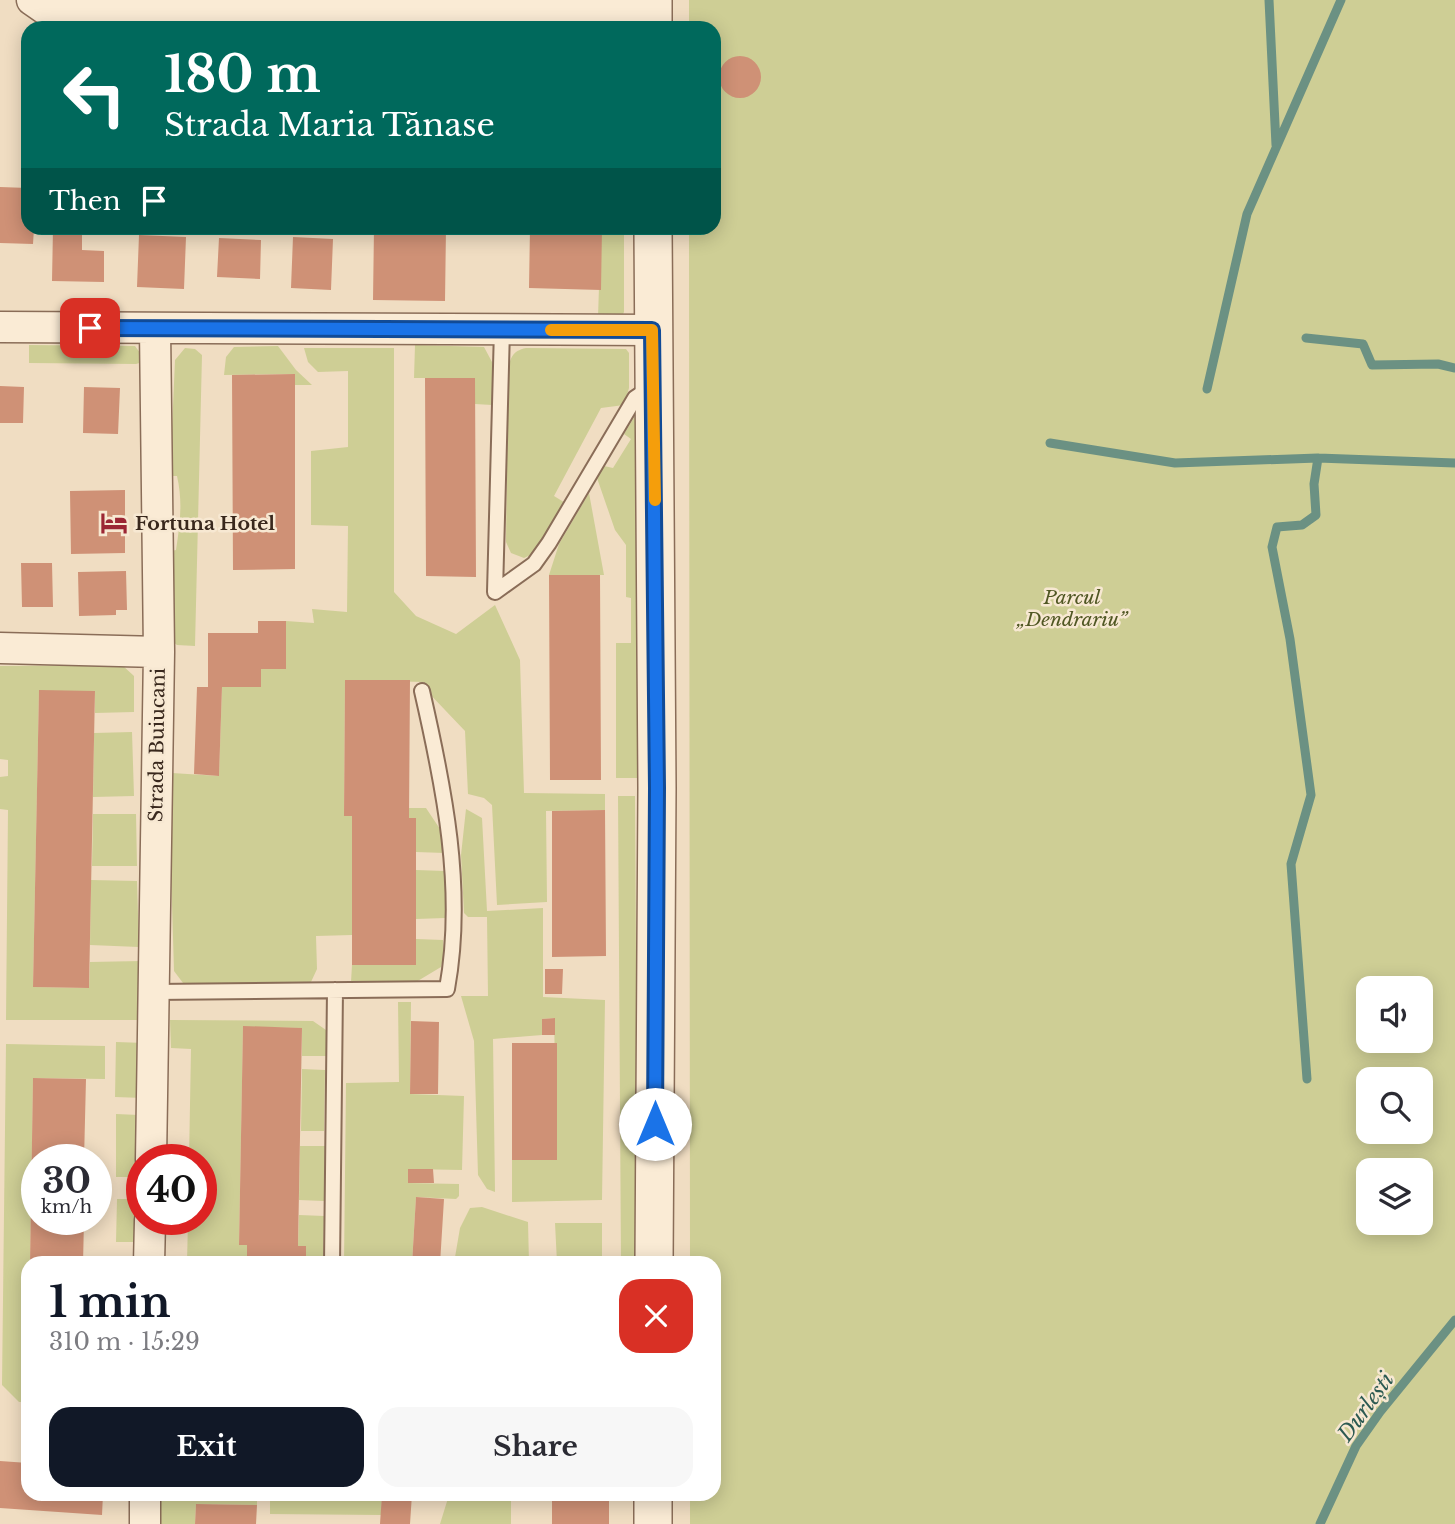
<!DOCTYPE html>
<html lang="en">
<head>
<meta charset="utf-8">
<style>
	body { margin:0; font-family:"Libre Baskerville",serif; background:#f7f7f7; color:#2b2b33; height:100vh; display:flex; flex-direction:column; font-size:26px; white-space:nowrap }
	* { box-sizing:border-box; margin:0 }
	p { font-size:23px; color:#7c7c81 }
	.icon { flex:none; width:38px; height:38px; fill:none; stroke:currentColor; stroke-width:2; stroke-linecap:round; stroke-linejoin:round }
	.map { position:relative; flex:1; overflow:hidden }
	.sheet { position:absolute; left:21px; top:1256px; width:700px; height:245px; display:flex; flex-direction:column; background:#fff; border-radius:21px; box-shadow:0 4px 18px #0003 }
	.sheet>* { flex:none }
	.guide { position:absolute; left:21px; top:21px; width:700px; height:214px; border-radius:21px; box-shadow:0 4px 18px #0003; background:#00695c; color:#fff; overflow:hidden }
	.fabs { position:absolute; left:1356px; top:976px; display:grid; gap:14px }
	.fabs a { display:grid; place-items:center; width:77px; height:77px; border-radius:14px; background:#fff; box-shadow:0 4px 18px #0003; font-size:35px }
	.speed { position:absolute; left:21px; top:1144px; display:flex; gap:14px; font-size:35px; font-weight:700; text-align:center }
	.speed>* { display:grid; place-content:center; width:91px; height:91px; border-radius:50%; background:#fff; box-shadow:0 4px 18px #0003; line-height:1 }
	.speed small { font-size:18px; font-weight:400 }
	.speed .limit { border:10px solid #d22; background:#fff; color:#111 }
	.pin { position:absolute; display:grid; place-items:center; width:60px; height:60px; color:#fff; margin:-30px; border-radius:14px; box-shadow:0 4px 10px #0006 }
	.me { position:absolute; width:77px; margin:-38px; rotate:0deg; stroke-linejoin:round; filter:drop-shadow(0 0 5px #0008) }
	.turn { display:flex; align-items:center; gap:24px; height:147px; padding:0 28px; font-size:32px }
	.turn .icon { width:91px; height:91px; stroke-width:2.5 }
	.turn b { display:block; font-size:49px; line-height:60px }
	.then { display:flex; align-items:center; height:66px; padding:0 28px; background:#0003; gap:14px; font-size:26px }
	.round { display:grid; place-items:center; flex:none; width:74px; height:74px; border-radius:21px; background:#f7f7f7 }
	.headline { display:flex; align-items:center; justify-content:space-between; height:119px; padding:0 28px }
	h1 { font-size:42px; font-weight:800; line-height:52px; color:#111827 }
	.cta { display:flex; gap:14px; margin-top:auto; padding:14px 28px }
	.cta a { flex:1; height:80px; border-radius:21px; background:#111827; color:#fff; font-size:28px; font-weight:800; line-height:80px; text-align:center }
	.cta a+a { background:#f7f7f7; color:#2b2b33 }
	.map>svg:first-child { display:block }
</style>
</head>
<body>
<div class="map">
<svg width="1455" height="1524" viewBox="0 0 1455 1524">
	<rect width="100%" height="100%" fill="#f0ddc2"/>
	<path fill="#cece95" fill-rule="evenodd" d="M689,0H1455V1524H690V1495L714,1494V1264L690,1263L689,228H714V28H689ZM1368,989H1421V1041H1368ZM1368,1080H1421V1132H1368ZM1368,1171H1421V1223H1368Z
		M601,228H624V312L622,316L598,317Z
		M29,345L135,346L146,361L136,364L29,363Z
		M415,345L484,347L492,362V405L475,404V378H414Z
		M278,346L296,370L312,385H295L294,374L224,375L226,357L234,347Z
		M185,348L195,349L202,355L195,646L177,645L164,636L167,552L176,550C180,524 183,502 177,476H170L175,360Z
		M304,348H394V592L416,616L456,634L495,605L520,660L524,793L605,794V810L546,811L547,902L497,905L492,805L484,798L468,794L465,731L425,689L424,682L345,680L344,816H352V935L316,936L317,969L311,982L186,987L174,971L166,704L172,773L219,776L222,687H261V669H286V621L314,623L312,609L347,612L348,526L311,525V451L348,447V371L318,372L308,362Z
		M526,348L626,349L629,353V388L624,405L601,408L554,496L567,504L537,552L524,558L511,553L506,542L508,372C510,358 512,351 526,348Z
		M638,411L637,778H616V643H631V598L626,597V545L615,530L597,478L604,466L613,468L631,439L624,434Z
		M589,493L604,575H549L559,544Z
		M122,665L134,676V712L95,713V692L39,691L33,987L89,988L90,962L141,961L142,1020H6L8,810L0,809V777L8,776V760L0,759V666Z
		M132,732L134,796L93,797L94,733Z
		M618,796H635L638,1264L621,1263Z
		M409,808H426L444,835L445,853L416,852V819L409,818Z
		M466,809L482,818L487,911L543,908V997L605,1000L602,1200L512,1202V1160H557L554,1018L542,1019V1035L493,1039L495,1192L487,1189L478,1175L474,1041L461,996H488L487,917H468L464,913L461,855Z
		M93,814H136L137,866H92Z
		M416,870L445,871V918L416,919Z
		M91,880L137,881L139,947L90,945Z
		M416,939L443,940L444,954L441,967L416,982H351L352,965H415Z
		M398,1002H411L410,1094L464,1096L462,1170L408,1169V1183L459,1184V1196L456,1199L416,1197L412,1263L344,1264L346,1083L399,1082Z
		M170,1020L313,1021L326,1030L327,1056H302V1028L243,1027L239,1244L247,1245V1263H187L188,1220H201V1160H189L191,1049L171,1048Z
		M116,1042L145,1043L143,1098L115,1097Z
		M6,1044L105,1046V1079L33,1078L28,1402H19L2,1385Z
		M302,1069L325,1070L324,1131H301Z
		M116,1114L139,1115L140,1177H116Z
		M300,1146H325L324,1201L299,1200Z
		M117,1199H139L138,1242H116Z
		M482,1207L528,1222L529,1263H454L460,1228L470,1208Z
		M299,1215L324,1216L323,1263H306V1247L298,1246Z
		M555,1223H602V1263H557Z
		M507,1494L511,1496V1524H440L449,1495Z
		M161,1495H257V1505L196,1504L195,1524H160Z
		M270,1495H382L381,1515L270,1514Z"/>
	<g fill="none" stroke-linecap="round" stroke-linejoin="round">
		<path stroke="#6b9183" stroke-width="9" d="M1269,0L1276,145
			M1306,338L1363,344L1372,365L1438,364L1455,368
			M1207,389L1247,214L1341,0
			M1050,443L1175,463L1318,458L1455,463
			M1307,1079L1291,864L1311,795L1290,639L1272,547L1277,527L1302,525L1316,515L1314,484L1318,458
			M1320,1524L1356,1446L1380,1412L1455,1320"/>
	</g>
	<path fill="#cf9176" d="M719 77a21 21 0 1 1 42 0a21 21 0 1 1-42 0Z
		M0,187L28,188V228H34L33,244L0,243Z
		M53,228H82V250L104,251V282L52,281Z
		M374,228H446L445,301L373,300Z
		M530,228H602L601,290L529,288Z
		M139,235L186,237L184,289L137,287Z
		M293,237L333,239L331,290L291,288Z
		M219,238L261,240L260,279L217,277Z
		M295,374V569L233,570L232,375Z
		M425,378H475L476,577L426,576Z
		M0,386L24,387L23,423H0Z
		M84,387L120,388L118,434L83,433Z
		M125,490V553L71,554L70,491Z
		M21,563H52L53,607H22Z
		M126,571L127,610H116V615L79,616L78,572Z
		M549,575H600L601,780H550Z
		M258,621H286V669H261V687H222L219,776L194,774L197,687H208V633H258Z
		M345,680H410L409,818H416V965H352V816H344Z
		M39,690L95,691L89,988L33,987Z
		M605,810L606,956L552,957V811Z
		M545,969H563L562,994H545Z
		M555,1018V1035H542V1019Z
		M411,1021L439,1022L438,1094H410Z
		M243,1026L302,1028L298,1246H306V1264H247V1245H239Z
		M512,1043H557V1160H512Z
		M33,1078L86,1079L84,1160H37V1220H84L83,1264H30Z
		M408,1169H433L434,1183H408Z
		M416,1197L444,1199L440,1264H412Z
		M0,1461L28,1463V1494H103L102,1515L0,1508Z
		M382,1494H412L410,1524H380Z
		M552,1494H609V1524H552Z
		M196,1504L257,1505L256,1524H195Z"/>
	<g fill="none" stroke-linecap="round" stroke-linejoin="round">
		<defs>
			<path id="service" d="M502,329L495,592L534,564L549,543L635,398L650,388
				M154,992L447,989C465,890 444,787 422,691
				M332,1264L335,990"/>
			<path id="minor" d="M32,0L45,9L84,13L549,12L653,15
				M0,327L652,330
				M0,648L159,652
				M151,1160L159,652L155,329
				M149,1264L150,1220
				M145,1524V1494"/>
			<path id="tertiary" d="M653,0V28
				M653,228L657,788L654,1264
				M653,1524V1494"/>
		</defs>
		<use href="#service" stroke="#8a6d58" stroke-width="18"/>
		<use href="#minor" stroke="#8a6d58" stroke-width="33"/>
		<use href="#tertiary" stroke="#8a6d58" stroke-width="40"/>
		<use href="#service" stroke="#faebd5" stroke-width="14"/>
		<use href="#minor" stroke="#faebd5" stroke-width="30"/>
		<use href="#tertiary" stroke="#faebd5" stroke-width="37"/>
	</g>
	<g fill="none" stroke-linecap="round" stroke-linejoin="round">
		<defs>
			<path id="route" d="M90,328L652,330L657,788L655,1124"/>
		</defs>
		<use href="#route" stroke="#114b97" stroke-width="18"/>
		<use href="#route" stroke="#1a73e8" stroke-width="12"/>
		<path stroke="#f59e0b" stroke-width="12" d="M551,330H652L655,500"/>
	</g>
	<defs>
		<symbol id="hotel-bare" viewBox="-9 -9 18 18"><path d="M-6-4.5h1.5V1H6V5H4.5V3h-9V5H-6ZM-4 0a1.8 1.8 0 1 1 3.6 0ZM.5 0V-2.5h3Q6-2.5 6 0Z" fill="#9c2634" stroke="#f7e8d2" stroke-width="2.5" paint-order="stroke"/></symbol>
	</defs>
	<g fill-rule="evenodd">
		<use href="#hotel-bare" x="95" y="504" width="38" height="38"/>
	</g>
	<g text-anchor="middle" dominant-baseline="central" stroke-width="5" stroke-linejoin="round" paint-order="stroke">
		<g font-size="19" font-weight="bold" fill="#39281d" stroke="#f7e8d2" text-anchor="start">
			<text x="135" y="523">Fortuna Hotel</text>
		</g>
		<g font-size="19" font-style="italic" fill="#505723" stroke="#f7e8d2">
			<text x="1072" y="597">Parcul<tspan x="1072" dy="22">„Dendrariu”</tspan></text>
		</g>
		<g font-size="19" fill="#39281d" stroke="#f7e8d2">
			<text transform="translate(157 745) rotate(-89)">Strada Buiucani</text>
		</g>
		<g font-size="21" font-style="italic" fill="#2c5a52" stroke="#f7e8d2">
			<text transform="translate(1366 1407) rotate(-54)">Durlești</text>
		</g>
	</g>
</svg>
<div class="fabs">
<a><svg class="icon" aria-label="sound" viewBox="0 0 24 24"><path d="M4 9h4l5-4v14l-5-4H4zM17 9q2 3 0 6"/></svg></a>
<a><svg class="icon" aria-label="search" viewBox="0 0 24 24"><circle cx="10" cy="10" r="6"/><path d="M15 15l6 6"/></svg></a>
<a><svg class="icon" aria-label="layers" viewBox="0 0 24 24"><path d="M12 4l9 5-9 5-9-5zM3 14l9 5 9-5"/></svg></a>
</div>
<div class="speed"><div>30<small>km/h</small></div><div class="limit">40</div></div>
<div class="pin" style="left:90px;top:328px;background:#d93025"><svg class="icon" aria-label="arrive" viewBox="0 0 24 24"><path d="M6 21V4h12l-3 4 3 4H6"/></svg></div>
<svg class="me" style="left:655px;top:1124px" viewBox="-20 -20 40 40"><circle r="19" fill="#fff"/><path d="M0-13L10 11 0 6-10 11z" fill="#1a73e8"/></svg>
<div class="guide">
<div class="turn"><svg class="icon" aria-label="left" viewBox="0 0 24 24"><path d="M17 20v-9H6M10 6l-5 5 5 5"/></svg><div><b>180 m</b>Strada Maria Tănase</div></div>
<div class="then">Then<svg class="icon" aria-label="arrive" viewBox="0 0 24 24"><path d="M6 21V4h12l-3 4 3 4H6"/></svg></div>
</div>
<section class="sheet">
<div class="headline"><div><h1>1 min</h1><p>310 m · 15:29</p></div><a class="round" style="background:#d93025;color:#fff"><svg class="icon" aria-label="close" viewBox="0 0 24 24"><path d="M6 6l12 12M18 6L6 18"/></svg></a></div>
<div class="cta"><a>Exit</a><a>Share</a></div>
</section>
</div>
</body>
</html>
